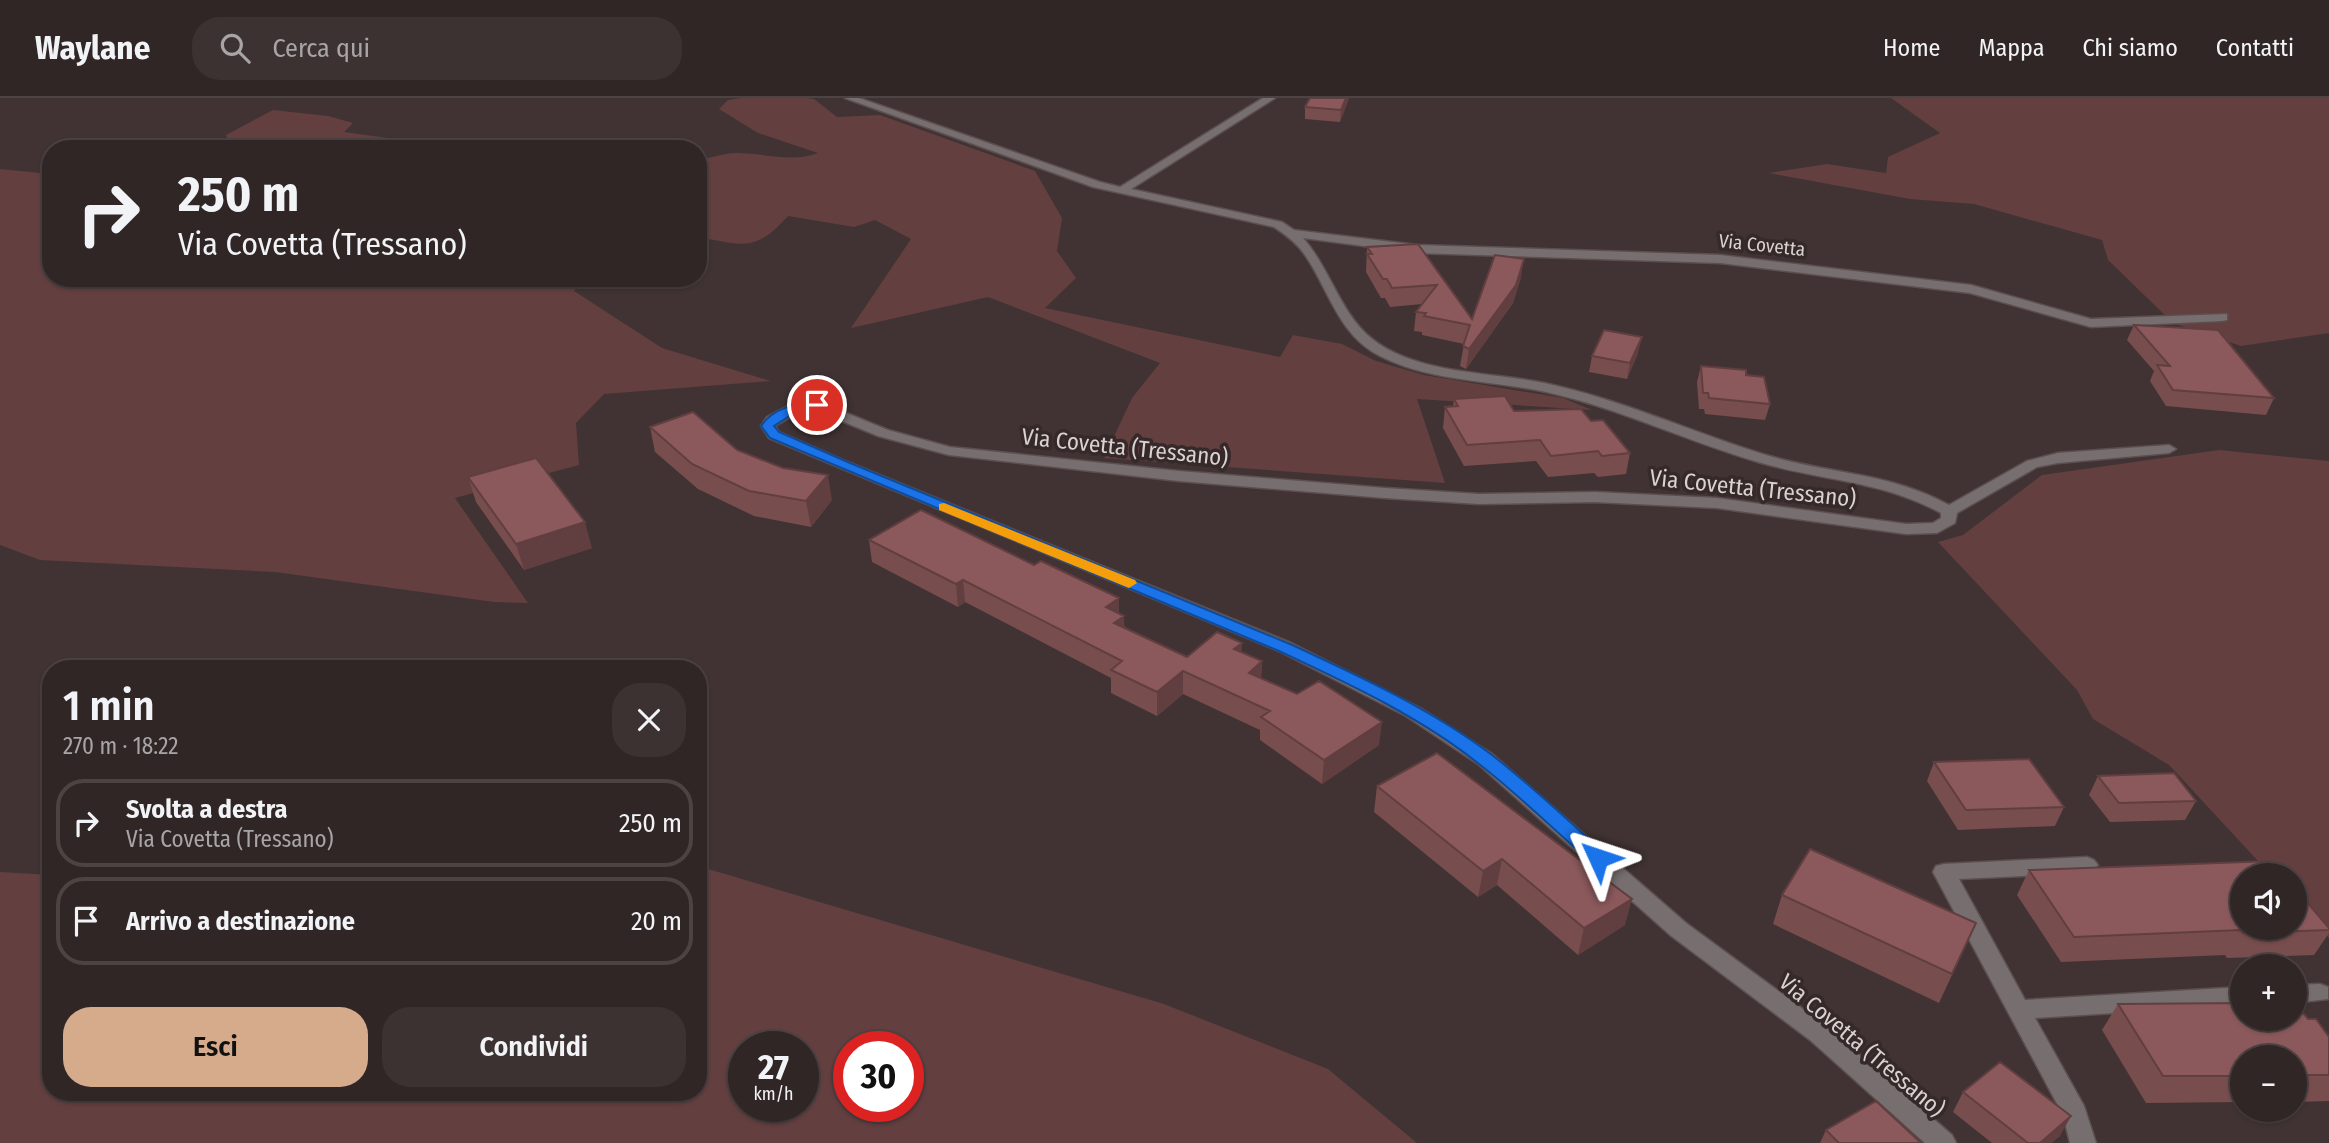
<!DOCTYPE html>
<html lang="it">
<head>
<meta charset="utf-8">
<style>
	body { margin:0; font-family:"Fira Sans Condensed",sans-serif; background:#3d3232; color:#f1f3f6; height:100vh; display:flex; flex-direction:column; font-size:26px; white-space:nowrap }
	* { box-sizing:border-box; margin:0 }
	p { font-size:23px; color:#a8a5a7 }
	.icon { flex:none; width:38px; height:38px; fill:none; stroke:currentColor; stroke-width:2; stroke-linecap:round; stroke-linejoin:round }
	.map { position:relative; flex:1; overflow:hidden }
	.sheet { position:absolute; left:42px; top:562px; width:665px; height:441px; display:flex; flex-direction:column; background:#312626; border-radius:28px; box-shadow:0 2px 5px #0004,0 0 0 2px #4c4343 }
	.sheet>* { flex:none }
	.hud { position:absolute; left:42px; top:42px; width:665px; height:147px; border-radius:28px; box-shadow:0 2px 5px #0004,0 0 0 2px #4c4343; background:#312626; color:#f1f3f6; overflow:hidden }
	.tools { position:absolute; left:2230px; top:765px; display:grid; gap:14px }
	.tools a { display:grid; place-items:center; width:77px; height:77px; border-radius:50%; background:#312626; box-shadow:0 2px 5px #0004,0 0 0 2px #4c4343; font-size:35px }
	.speed { position:absolute; left:728px; top:933px; display:flex; gap:14px; font-size:35px; font-weight:700; text-align:center }
	.speed>* { display:grid; place-content:center; width:91px; height:91px; border-radius:50%; background:#312626; box-shadow:0 2px 5px #0004,0 0 0 2px #4c4343; line-height:1 }
	.speed small { font-size:18px; font-weight:400 }
	.speed .limit { border:10px solid #d22; background:#fff; color:#111 }
	.pin { position:absolute; display:grid; place-items:center; width:60px; height:60px; color:#fff; margin:-30px; border:4px solid #fff; border-radius:50%; box-shadow:0 2px 7px #0007 }
	.me { position:absolute; width:77px; margin:-38px; rotate:312deg; stroke-linejoin:round; filter:drop-shadow(0 0 5px #0008) }
	.turn { display:flex; align-items:center; gap:24px; height:147px; padding:0 21px; font-size:32px }
	.turn .icon { width:91px; height:91px; stroke-width:2.5 }
	.turn b { display:block; font-size:49px; line-height:60px }
	.round { display:grid; place-items:center; flex:none; width:74px; height:74px; border-radius:28px; background:#3d3232 }
	.summary { display:flex; align-items:center; justify-content:space-between; height:119px; padding:0 21px }
	h1 { font-size:42px; font-weight:600; line-height:52px }
	.button { display:flex; gap:14px; margin-top:auto; padding:14px 21px }
	.button a { flex:1; height:80px; border-radius:28px; background:#d6ab8b; color:#111; font-size:28px; font-weight:600; line-height:80px; text-align:center }
	.button a+a { background:#3d3232; color:#f1f3f6 }
	ul { padding:0; list-style:none }
	li { display:flex; align-items:center; gap:21px; height:88px; margin:0 14px 10px; padding:0 7px; border:4px solid #4c4343; border-radius:28px }
	li div { flex:1 }
	li b { display:block; font-size:26px }
	li em { font-style:normal }
	header { display:flex; align-items:center; gap:42px; box-sizing:border-box; height:98px; padding:0 35px; background:#312626; border-bottom:2px solid #4c4343 }
	header strong { font-size:33px }
	nav { display:flex; gap:38px; margin-inline-start:auto; font-size:24px }
	.search { width:490px; height:63px; background:#3d3232; display:flex; align-items:center; gap:18px; box-sizing:border-box; padding:0 24px; border-radius:28px; color:#a8a5a7; font-size:26px }
	.map>svg:first-child { display:block }
</style>
</head>
<body>
<header>
<strong>Waylane</strong>
<div class="search"><svg class="icon" aria-label="search" viewBox="0 0 24 24"><circle cx="10" cy="10" r="6"/><path d="M15 15l6 6"/></svg>Cerca qui</div>
<nav><a>Home</a><a>Mappa</a><a>Chi siamo</a><a>Contatti</a></nav>
</header>
<div class="map">
<svg width="2329" height="1045" viewBox="0 0 2329 1045">
	<rect width="100%" height="100%" fill="#413333"/>
	<path fill="#633f40" fill-rule="evenodd" d="M741,0H807L814,1L837,19L880,17L1035,73L1062,120L1057,153L1076,180L1045,210L1280,259L1293,237L1342,246L1376,263L1424,277L1563,300L1592,312L1417,301L1445,385L1104,360L1132,300L1160,265L988,199L851,230L911,141L875,122L854,129L788,118C755,155 744,147 698,139V62C711,60 724,55 737,55C765,55 792,65 818,55L758,35L719,11L728,2Z
		M1891,0H2329V235L2241,248L2173,225L2108,162L2102,142L1974,106L1910,101L1769,75L1827,66L1886,75L1888,59L1940,35Z
		M273,12L328,18L353,25L344,34L468,51H214L229,48L226,37Z
		M92,41L170,43L177,51H77Z
		M51,68V180H585L574,193L662,250L771,283L604,296L576,325L579,367L455,400L528,505L494,504L275,474L40,462L0,447V71L40,75Z
		M2219,352L2329,363V840L2294,802V777H2271L2169,667L2093,621L2077,592L1938,444L1963,437L2042,377Z
		M698,768L1164,906L1328,971L1417,1045H0V774L51,777V994H698ZM744,948H803V1008H744ZM849,948H908V1008H849Z"/>
	<g fill="none" stroke-linecap="round" stroke-linejoin="round">
		<defs>
			<path id="minor" d="M845,0H859L1100,84L1120,89L1263,0H1275L1131,91L1282,124L1294,132L1417,147L1720,157L1971,187L2091,221L2227,216V222L2222,223L2091,229L1970,195L1720,165L1417,155L1303,140C1330,170 1340,215 1371,240C1414,276 1491,274 1544,285C1620,301 1691,334 1766,357C1829,376 1889,374 1949,407L2027,363L2058,355L2169,347L2176,351L2169,355L2058,365L2037,369L1957,415L1955,425L1937,435L1906,436L1717,410L1595,404L1479,406L1385,400L1179,383L949,357L878,338L815,312L797,315L775,328L779,334L850,365L1291,545L1420,610L1492,656L1686,825L1826,928L1952,1037L1956,1045H1925L1810,942L1670,837L1478,666L1406,618L1279,553L769,340L761,328L767,319L788,308L817,303L888,332L950,349L1179,373L1385,390L1479,396L1595,394L1717,400L1906,426L1933,425L1941,420V415C1881,382 1822,383 1758,364C1686,343 1619,310 1546,294C1492,282 1430,284 1380,258C1339,238 1329,192 1305,157C1297,145 1286,137 1274,129L1093,89Z
				M2087,759L2094,762L2098,767L2094,772L2087,775L1959,781L2025,902L2242,889V907L2035,920L2084,1008L2096,1045H2070L2063,1017L1933,774L1936,768L1944,766Z
				M2320,886L2328,889V901L2294,905V887Z"/>
		</defs>
		<use href="#minor" stroke="#5d4f4f" stroke-width="3"/>
		<use href="#minor" fill="#776f6f" fill-rule="evenodd"/>
	</g>
	<path fill="#784d4e" d="M1349,0L1340,24L1305,21V9Z
		M1418,146L1472,221L1521,179L1513,205L1466,271L1460,268L1464,246L1422,237V234L1414,233L1416,214L1422,206L1390,209L1385,200H1381L1366,174L1367,149Z
		M2134,227L2274,300L2266,317L2166,308L2150,283L2154,273L2127,242Z
		M1638,255L1627,281L1589,274L1592,258Z
		M1701,268L1746,277L1770,306L1765,322L1705,316L1704,311H1699L1697,284Z
		M1454,301L1514,313L1591,323L1630,355L1626,376L1598,379L1594,375L1548,379L1536,363L1464,368L1443,330L1445,309L1453,308Z
		M650,329L737,352L832,402L811,429L754,418L698,391L655,354Z
		M468,379L592,450L524,472L476,404Z
		M869,442L1034,467L1119,500V515L1125,529L1187,559L1241,554L1262,563L1261,581L1379,647L1322,686L1260,642V632L1183,596L1157,618L1111,595V580L965,504L958,509L872,464Z
		M1934,664L2064,709L2055,728L1958,732L1927,683Z
		M2098,678L2196,703L2185,722L2110,724L2089,697Z
		M1377,688L1625,827L1578,857L1497,787L1478,799L1374,714Z
		M2029,772L2329,830V835L2314,857L2227,860L2225,857L2061,864L2017,797Z
		M1782,797L1976,825L1939,905L1773,826Z
		M2118,906L2308,921L2329,939V1003L2294,1004V959H2242V1004L2146,1005L2102,932Z
		M1963,994L2060,1038L2051,1045H1992L1953,1014Z
		M1826,1032L1921,1045H1820Z"/>
	<path fill="#613e40" d="M1346,0H1349L1340,24L1341,12Z
		M1524,161L1521,179L1513,205L1466,271L1469,251Z
		M1642,239L1638,255L1627,281L1630,265Z
		M828,377L832,402L811,429L806,403Z
		M585,424L592,450L524,472L516,446Z
		M963,482L965,504L958,509L956,486Z
		M1119,500V521L1124,518L1125,540L1115,547L1106,509Z
		M1242,545L1241,568L1234,551Z
		M1262,563L1261,586L1249,575Z
		M1183,573V596L1157,618V594Z
		M1382,624L1379,647L1322,686L1324,662Z
		M1502,761L1497,787L1478,799L1483,773Z
		M1632,801L1625,827L1578,857L1584,830Z
		M2071,1018L2060,1038L2051,1045H2040Z"/>
	<path fill="#8b595b" stroke="#613e40" stroke-width="2" d="M1310,0H1346L1341,12L1305,9Z
		M1418,146L1472,221L1495,157L1524,161L1516,187L1469,251L1463,248L1470,227L1424,218L1426,215L1416,214L1437,187L1392,190L1387,181H1383L1367,156H1372L1367,149Z
		M2134,227L2218,232L2274,300L2173,292L2157,267L2170,268Z
		M1604,232L1642,239L1630,265L1592,258Z
		M1701,268L1746,272V277L1764,279L1770,306L1709,300L1708,295H1703Z
		M1505,298L1514,313L1581,311L1591,323L1603,322L1630,355L1602,358L1598,353L1551,358L1540,342L1467,347L1445,309L1458,308L1454,301Z
		M693,314L737,352L783,370L828,377L806,403L749,393L692,366L650,329Z
		M536,360L585,424L516,446L468,379Z
		M921,412L1034,467L1041,463L1119,500L1106,509L1124,518L1114,525L1187,559L1217,534L1242,545L1234,551L1262,563L1249,575L1297,596L1319,583L1382,624L1324,662L1261,619L1270,613L1183,573L1157,594L1111,572L1122,563L963,482L956,486L869,442Z
		M1437,655L1632,801L1584,830L1502,761L1483,773L1377,688Z
		M2029,661L2064,709L1966,712L1934,664Z
		M2174,675L2196,703L2119,705L2098,678Z
		M1810,751L1976,825L1952,876L1782,797Z
		M2272,763L2284,777H2242V830H2294V789L2329,830V832L2243,835L2241,832L2074,839L2029,772Z
		M2294,904L2308,921H2316L2329,939V977H2294V959H2242V978H2163L2118,906L2242,905V920H2294Z
		M2000,964L2071,1018L2040,1045H2028L1963,994Z
		M1876,1003L1921,1045H1839L1826,1032Z"/>
	<path fill="#1a73e8" stroke="#114b97" stroke-width="2" d="M817,303L824,307L822,310L796,314L774,328L779,334L850,365L1290,546C1359,578 1431,611 1492,657C1531,687 1568,723 1605,755L1608,760L1605,765H1592C1554,732 1518,696 1479,666C1419,618 1347,585 1279,553L770,340L761,328C774,309 796,306 817,303Z"/>
	<path fill="#f59e0b" d="M944,405L1135,482L1137,485L1129,490L1124,488L939,412V406Z"/>
	<g text-anchor="middle" dominant-baseline="central" stroke-width="7" stroke-linejoin="round" paint-order="stroke">
		<g font-size="19" fill="#dad1d1" stroke="#362929">
			<text transform="translate(1762 147) rotate(6)">Via Covetta</text>
		</g>
		<g font-size="23" fill="#dad1d1" stroke="#362929">
			<text transform="translate(1125 349) rotate(6)">Via Covetta (Tressano)</text>
			<text transform="translate(1753 390) rotate(6)">Via Covetta (Tressano)</text>
			<text transform="translate(1862 947) rotate(40)">Via Covetta (Tressano)</text>
		</g>
	</g>
</svg>
<div class="tools">
<a><svg class="icon" aria-label="sound" viewBox="0 0 24 24"><path d="M4 9h4l5-4v14l-5-4H4zM17 9q2 3 0 6"/></svg></a>
<a>+</a>
<a>−</a>
</div>
<div class="speed"><div>27<small>km/h</small></div><div class="limit">30</div></div>
<div class="pin" style="left:817px;top:307px;background:#d93025"><svg class="icon" aria-label="arrive" viewBox="0 0 24 24"><path d="M6 21V4h12l-3 4 3 4H6"/></svg></div>
<svg class="me" style="left:1598px;top:760px" viewBox="-20 -20 40 40"><path d="M0-17L14 15 0 8-14 15z" fill="#1a73e8" stroke="#fff" stroke-width="4"/></svg>
<div class="hud">
<div class="turn"><svg class="icon" aria-label="right" viewBox="0 0 24 24"><path d="M7 20v-9h11M14 6l5 5-5 5"/></svg><div><b>250 m</b>Via Covetta (Tressano)</div></div>
</div>
<section class="sheet">
<div class="summary"><div><h1>1 min</h1><p>270 m · 18:22</p></div><a class="round"><svg class="icon" aria-label="close" viewBox="0 0 24 24"><path d="M6 6l12 12M18 6L6 18"/></svg></a></div>
<ul>
<li><svg class="icon" aria-label="right" viewBox="0 0 24 24"><path d="M7 20v-9h11M14 6l5 5-5 5"/></svg><div><b>Svolta a destra</b><p>Via Covetta (Tressano)</p></div><em>250 m</em></li>
<li><svg class="icon" aria-label="arrive" viewBox="0 0 24 24"><path d="M6 21V4h12l-3 4 3 4H6"/></svg><div><b>Arrivo a destinazione</b></div><em>20 m</em></li>
</ul>
<div class="button"><a>Esci</a><a>Condividi</a></div>
</section>
</div>
</body>
</html>
